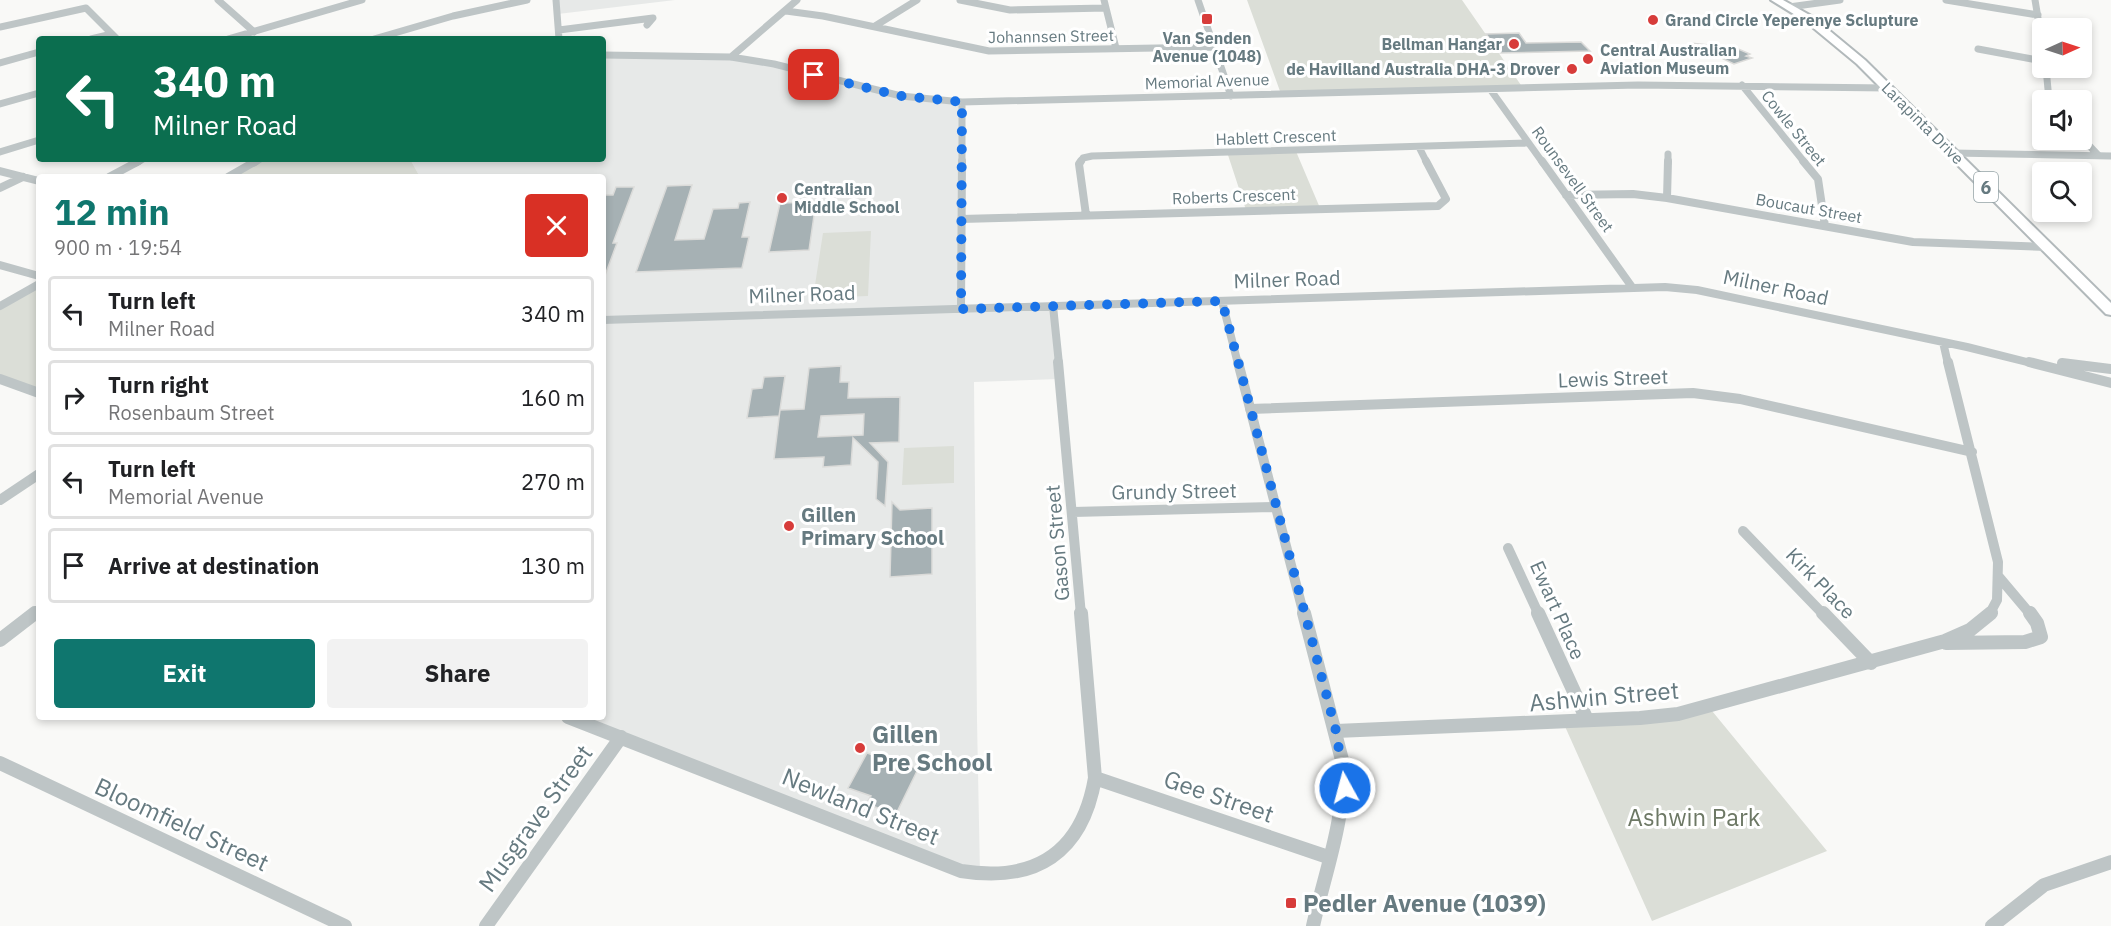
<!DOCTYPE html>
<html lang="en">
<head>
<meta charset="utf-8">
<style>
	body { margin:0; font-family:"IBM Plex Sans",sans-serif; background:#f2f2f2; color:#202124; height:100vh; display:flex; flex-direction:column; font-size:22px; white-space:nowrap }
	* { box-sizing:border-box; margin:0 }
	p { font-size:20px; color:#757577 }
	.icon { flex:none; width:33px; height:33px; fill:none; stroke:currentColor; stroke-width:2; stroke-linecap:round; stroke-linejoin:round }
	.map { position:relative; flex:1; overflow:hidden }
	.panel { position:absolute; left:36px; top:174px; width:570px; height:546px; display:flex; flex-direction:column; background:#fff; border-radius:6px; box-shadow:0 3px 9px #0003 }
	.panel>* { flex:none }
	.banner { position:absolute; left:36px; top:36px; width:570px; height:126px; border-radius:6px; box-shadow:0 3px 9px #0003; background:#0b6e4f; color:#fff; overflow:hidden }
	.needle { width:39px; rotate:87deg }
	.tools { position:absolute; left:2032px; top:18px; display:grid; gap:12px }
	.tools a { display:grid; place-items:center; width:60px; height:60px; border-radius:6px; background:#fff; box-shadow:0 3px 9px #0003; font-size:30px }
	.pin { position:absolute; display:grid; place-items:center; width:51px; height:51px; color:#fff; margin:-26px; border-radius:12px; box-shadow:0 3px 9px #0006 }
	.me { position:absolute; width:66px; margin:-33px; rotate:353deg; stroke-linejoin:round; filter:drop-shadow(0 0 4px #0008) }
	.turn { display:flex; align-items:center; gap:21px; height:126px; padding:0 18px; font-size:27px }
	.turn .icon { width:78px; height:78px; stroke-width:2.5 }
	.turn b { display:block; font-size:42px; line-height:51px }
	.round { display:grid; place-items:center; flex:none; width:63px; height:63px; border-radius:6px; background:#f2f2f2 }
	.head { display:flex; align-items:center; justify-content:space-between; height:102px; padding:0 18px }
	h1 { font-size:36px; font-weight:700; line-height:45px; color:#0f766e }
	.cta { display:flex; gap:12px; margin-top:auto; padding:12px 18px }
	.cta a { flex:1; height:69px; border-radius:6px; background:#0f766e; color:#fff; font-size:24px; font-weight:700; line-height:69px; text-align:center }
	.cta a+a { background:#f2f2f2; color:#202124 }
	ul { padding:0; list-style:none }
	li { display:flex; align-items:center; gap:18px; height:75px; margin:0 12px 9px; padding:0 6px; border:3px solid #e0e0e0; border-radius:6px }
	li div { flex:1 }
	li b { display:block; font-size:22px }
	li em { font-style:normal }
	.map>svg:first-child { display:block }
</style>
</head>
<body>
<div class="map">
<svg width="2111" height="926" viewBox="0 0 2111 926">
	<rect width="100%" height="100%" fill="#f9f9f7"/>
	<path fill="#e7e9e8" d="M556,0H675L558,14Z
		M603,55L731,57L901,96L962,102L961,308L1053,306L1059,379L974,382L977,720L980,875L568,717H603V177H420L410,159H603Z"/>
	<path fill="#dbded7" d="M1247,0H1462L1523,88L1281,94Z
		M1295,149L1320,208L1246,210L1227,152Z
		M260,159H410L420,177H228Z
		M871,231L868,296L813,298L823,233Z
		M39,284V393L0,379V306Z
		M954,446V483L902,485L904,448Z
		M1708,706L1827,851L1652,921L1563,722Z"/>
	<path fill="#a6b1b4" stroke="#dbdbd9" stroke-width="1.5" fill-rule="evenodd" d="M1519,33L1526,43L1581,42L1590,51L1500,53L1486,34Z
		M1690,43L1736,48L1750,54L1746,56L1752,58L1734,64Z
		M692,185L675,240L704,239L713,209L738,208L739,203L750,202L742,237H749L742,268L636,272L667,186Z
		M616,187H634L613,243H617L604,278L603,195H613Z
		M816,202L809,250L769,252L780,203Z
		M841,366L840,382H849L848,398L900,397L899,442L870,443L888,462L885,506L876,499L878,462L853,438L851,465L823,467L824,457L774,459L780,410L804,409L809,368ZM864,414L863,435L818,437L821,416Z
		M785,376L779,416L747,418L752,389L762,388L764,377Z
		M892,502L900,510L932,508V574L890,577Z
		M867,753L918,769L896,814L866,804L871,796L848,788Z"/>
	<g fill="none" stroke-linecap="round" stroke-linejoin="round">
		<defs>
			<path id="primary" d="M1771,0H1783L1813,17L1865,60L2111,303V315L2106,314L1857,64L1805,21Z"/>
		</defs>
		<use href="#primary" stroke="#b2b9bb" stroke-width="4"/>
		<path stroke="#bec5c6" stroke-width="7" d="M218,0L254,32
			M556,0L559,39
			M960,0L1010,10L1106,8
			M1104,0L1116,48
			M1198,0L1231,96
			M1946,0L2038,15
			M2035,0L2043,48
			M1789,7L1840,0
			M786,11L823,16L989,51L1213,47
			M875,26L917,0
			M0,27L86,8L117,39
			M559,30L653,18L647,25
			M91,39L112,34
			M228,39L362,0
			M374,39L453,16L527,0
			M1978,49L2043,61
			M603,55L731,57L774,64L901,96L962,102L1638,85L1888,88
			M731,57L797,0
			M0,63L39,52
			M2046,68L2049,100
			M1742,85L1805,163
			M1490,89L1543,163
			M0,104L39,93
			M2082,138L2098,155
			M1419,147L1427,163
			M0,152L39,140
			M1953,153L2111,156
			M136,163L143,159
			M254,163L260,159
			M962,163V102
			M1080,163L1083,158L1092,156L1528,143
			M1668,163V154"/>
		<path stroke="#bec5c6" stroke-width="8" d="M1081,161L1079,164L1086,215
			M1542,161L1632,287
			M1803,161L1818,179L1825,226
			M0,171L39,181
			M109,177L139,161
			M228,177L256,161
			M0,188L23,177
			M1566,195L1633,194L1667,198L1913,242L2047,247
			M1667,198L1668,161
			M961,219L1438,206L1446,199L1426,161
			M0,265L39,276
			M1222,301L1238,364
			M0,306L39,284
			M1053,306L1059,364
			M961,309L962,161
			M603,320L1665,287L1697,290L1967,347L2035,364
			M1943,342L1948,364
			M2062,363L2069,364"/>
		<path stroke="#bec5c6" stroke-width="10" d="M1058,362L1081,615
			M1238,362L1304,615
			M1948,362L1998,562L1997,600L1989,615
			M2029,362L2111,383
			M2062,363L2111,369
			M0,379L39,393
			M1250,409L1693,393L1740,399L1972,452
			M0,500L39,474
			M1073,512L1275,507
			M1743,531L1824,615
			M1508,548L1539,615
			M1999,577L2031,615
			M33,615L39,610"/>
		<path stroke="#bec5c6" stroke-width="14" d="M1304,613L1342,760C1347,816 1325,871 1313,926
			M1538,613L1587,720
			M1823,613L1871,663
			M0,640L35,613
			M1946,643L2025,642L2041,637L2037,623L2030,613
			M568,717L961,871C1036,883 1082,853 1095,778L1081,613
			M1336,731L1640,718L1678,714L1945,641L1970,630L1991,613
			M0,763L345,926
			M1095,778L1328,857
			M486,926L621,737
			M1992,926L2044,885L2111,862"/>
		<use href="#primary" fill="#fff" fill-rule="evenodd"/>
	</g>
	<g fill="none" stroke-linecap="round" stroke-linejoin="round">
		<path stroke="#1a73e8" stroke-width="10" stroke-dasharray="0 18" d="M814,75L901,96L962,102L961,309L1222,301L1336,731L1345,788"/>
	</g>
	<g fill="#d73c3a" stroke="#fff" stroke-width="2">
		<rect x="1201" y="13" width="12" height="12" rx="3"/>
		<circle cx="1653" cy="20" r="6"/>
		<circle cx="1514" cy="44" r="6"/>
		<circle cx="1588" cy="59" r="6"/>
		<circle cx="1572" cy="69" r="6"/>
		<circle cx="782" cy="198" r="6"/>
		<circle cx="789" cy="526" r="6"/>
		<circle cx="860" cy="748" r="6"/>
		<rect x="1285" y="897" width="12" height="12" rx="3"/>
	</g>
	<g text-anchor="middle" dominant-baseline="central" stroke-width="6" stroke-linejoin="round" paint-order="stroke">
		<g font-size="16" font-weight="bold" fill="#667a80" stroke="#fff" text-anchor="start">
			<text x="1665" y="20">Grand Circle Yeperenye Sclupture</text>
			<text x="1207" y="38" text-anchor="middle">Van Senden<tspan x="1207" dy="18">Avenue (1048)</tspan></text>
			<text x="1502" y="44" text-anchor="end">Bellman Hangar</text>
			<text x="1600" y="50">Central Australian<tspan x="1600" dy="18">Aviation Museum</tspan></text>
			<text x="1560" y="69" text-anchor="end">de Havilland Australia DHA-3 Drover</text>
			<text x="794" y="189">Centralian<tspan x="794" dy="18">Middle School</tspan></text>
		</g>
		<g font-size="16" fill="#667a80" stroke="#fff">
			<text transform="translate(1051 36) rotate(-1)">Johannsen Street</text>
			<text transform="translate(1207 81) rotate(-2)">Memorial Avenue</text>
			<text transform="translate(1923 123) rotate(45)">Larapinta Drive</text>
			<text transform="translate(1794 128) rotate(51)">Cowle Street</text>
			<text transform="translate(1276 137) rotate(-2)">Hablett Crescent</text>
			<text transform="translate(1573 179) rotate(54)">Rounsevell Street</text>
			<text transform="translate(1234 196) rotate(-2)">Roberts Crescent</text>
			<text transform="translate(1809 208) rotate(10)">Boucaut Street</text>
		</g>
		<rect fill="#fff" stroke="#94a2a6" stroke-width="1.5" x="1974" y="172" width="24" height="30" rx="4.5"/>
		<g font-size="18" font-weight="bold" fill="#667a80">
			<text x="1986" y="187">6</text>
		</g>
		<g font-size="20" fill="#667a80" stroke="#fff">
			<text transform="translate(1287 279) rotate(-2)">Milner Road</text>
			<text transform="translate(1776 287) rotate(12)">Milner Road</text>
			<text transform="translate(802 294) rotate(-2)">Milner Road</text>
			<text transform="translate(1613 378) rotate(-2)">Lewis Street</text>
			<text transform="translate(1174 491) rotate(-1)">Grundy Street</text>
			<text transform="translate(1057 543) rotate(-95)">Gason Street</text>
			<text transform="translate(1821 583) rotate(46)">Kirk Place</text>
			<text transform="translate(1558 610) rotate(66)">Ewart Place</text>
		</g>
		<g font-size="20" font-weight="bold" fill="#667a80" stroke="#fff" text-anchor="start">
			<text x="801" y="514">Gillen<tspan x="801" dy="23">Primary School</tspan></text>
		</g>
		<g font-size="24" fill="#667a80" stroke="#fff">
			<text transform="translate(1604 696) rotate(-5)">Ashwin Street</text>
			<text transform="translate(1219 796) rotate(19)">Gee Street</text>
			<text transform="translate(861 806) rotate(22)">Newland Street</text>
			<text transform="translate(535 818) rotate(-54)">Musgrave Street</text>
			<text transform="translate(182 824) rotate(25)">Bloomfield Street</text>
		</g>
		<g font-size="24" font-weight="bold" fill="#667a80" stroke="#fff" text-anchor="start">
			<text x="872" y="734">Gillen<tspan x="872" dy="28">Pre School</tspan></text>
			<text x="1303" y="903">Pedler Avenue (1039)</text>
		</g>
		<g font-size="24" fill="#6d7865" stroke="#fff">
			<text x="1694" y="817">Ashwin Park</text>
		</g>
	</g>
</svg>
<div class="tools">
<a><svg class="needle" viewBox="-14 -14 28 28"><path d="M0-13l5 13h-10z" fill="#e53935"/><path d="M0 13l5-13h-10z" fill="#757577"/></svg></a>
<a><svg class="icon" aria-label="sound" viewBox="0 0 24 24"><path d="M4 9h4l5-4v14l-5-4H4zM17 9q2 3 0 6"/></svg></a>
<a><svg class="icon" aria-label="search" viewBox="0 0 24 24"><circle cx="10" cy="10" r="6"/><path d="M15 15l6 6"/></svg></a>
</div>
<div class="pin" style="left:814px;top:75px;background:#d93025"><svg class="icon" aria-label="arrive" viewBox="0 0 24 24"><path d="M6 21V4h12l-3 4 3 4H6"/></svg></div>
<svg class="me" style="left:1345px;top:788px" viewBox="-20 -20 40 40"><circle r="17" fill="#1a73e8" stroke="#fff" stroke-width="3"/><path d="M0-11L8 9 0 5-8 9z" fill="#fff"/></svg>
<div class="banner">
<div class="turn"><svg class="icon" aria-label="left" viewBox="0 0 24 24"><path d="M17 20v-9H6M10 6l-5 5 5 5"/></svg><div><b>340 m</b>Milner Road</div></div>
</div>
<section class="panel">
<div class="head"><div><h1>12 min</h1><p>900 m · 19:54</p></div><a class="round" style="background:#d93025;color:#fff"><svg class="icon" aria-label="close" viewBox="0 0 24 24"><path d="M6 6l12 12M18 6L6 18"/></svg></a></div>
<ul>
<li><svg class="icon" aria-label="left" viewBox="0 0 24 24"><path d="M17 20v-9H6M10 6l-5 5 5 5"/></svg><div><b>Turn left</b><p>Milner Road</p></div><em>340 m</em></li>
<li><svg class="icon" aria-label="right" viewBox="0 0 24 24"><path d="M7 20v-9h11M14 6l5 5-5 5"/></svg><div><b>Turn right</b><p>Rosenbaum Street</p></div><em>160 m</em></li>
<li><svg class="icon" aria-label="left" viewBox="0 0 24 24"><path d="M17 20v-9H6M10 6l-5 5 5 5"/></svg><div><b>Turn left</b><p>Memorial Avenue</p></div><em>270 m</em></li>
<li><svg class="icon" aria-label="arrive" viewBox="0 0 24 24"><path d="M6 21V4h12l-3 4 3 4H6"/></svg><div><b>Arrive at destination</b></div><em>130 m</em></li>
</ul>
<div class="cta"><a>Exit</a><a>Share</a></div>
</section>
</div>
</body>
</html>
